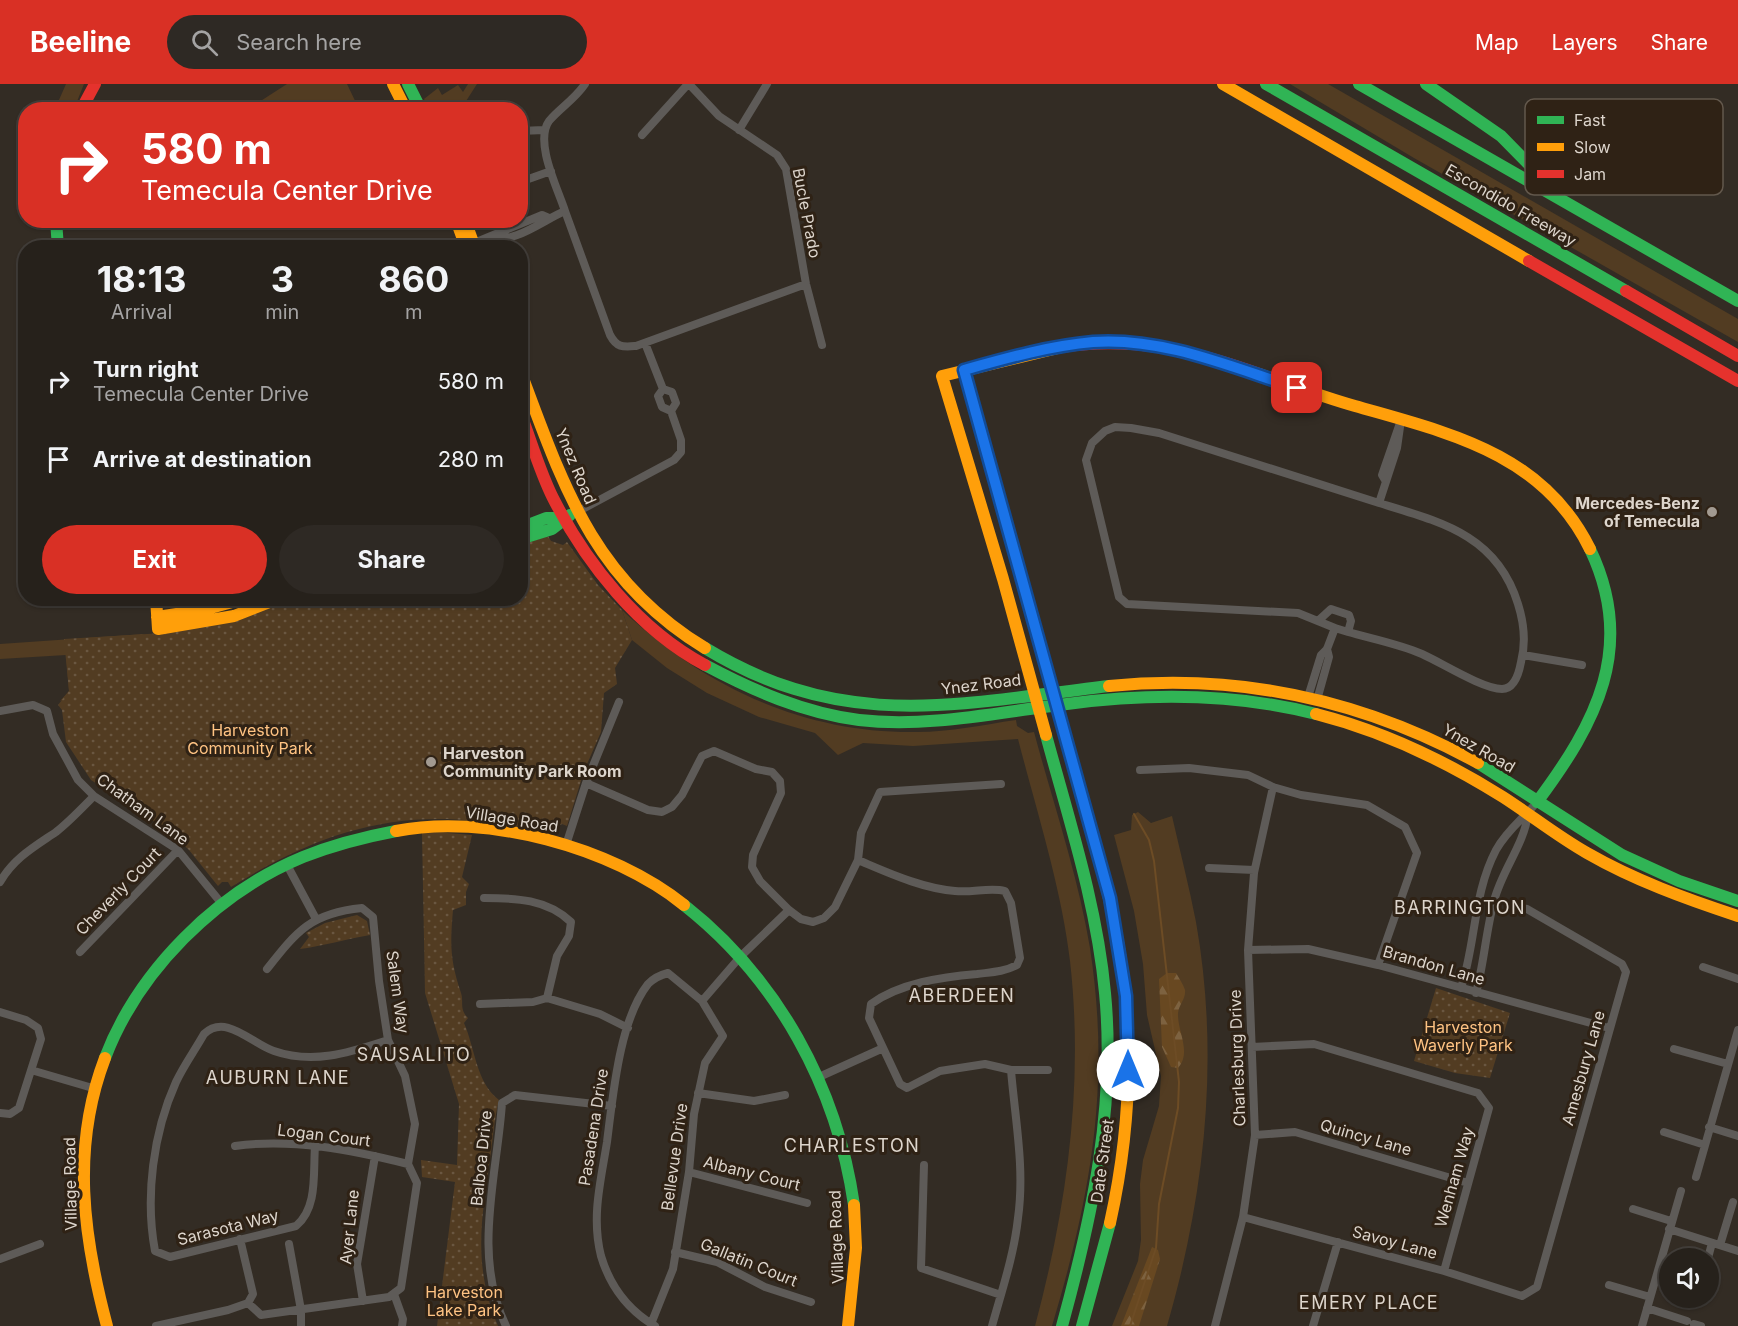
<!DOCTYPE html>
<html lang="en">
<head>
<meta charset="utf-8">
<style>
	body { margin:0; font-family:Inter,sans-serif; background:#2e2924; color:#f1f3f6; height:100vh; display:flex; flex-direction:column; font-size:22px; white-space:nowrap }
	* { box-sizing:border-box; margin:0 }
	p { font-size:20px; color:#a4a3a3 }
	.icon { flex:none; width:33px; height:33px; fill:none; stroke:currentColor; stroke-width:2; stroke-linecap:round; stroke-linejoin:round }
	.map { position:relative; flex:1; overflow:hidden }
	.panel { position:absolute; left:18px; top:156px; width:510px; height:366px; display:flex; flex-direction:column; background:#26211b; border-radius:24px; box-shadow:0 2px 4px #0004,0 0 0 2px #423e3a }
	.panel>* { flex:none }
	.hud { position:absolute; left:18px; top:18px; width:510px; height:126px; border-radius:24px; box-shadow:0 2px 4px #0004,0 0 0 2px #423e3a; background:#d93025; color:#fff; overflow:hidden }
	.buttons { position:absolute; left:1659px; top:1164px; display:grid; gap:12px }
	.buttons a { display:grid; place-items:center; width:60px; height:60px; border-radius:50%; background:#26211b; box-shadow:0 2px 4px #0004,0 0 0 2px #423e3a; font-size:30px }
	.pin { position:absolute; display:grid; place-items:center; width:51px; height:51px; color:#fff; margin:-26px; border-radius:12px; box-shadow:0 3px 9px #0006 }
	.me { position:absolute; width:66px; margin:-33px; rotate:0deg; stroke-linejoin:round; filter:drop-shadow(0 0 4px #0008) }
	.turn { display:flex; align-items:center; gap:21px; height:126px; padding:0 24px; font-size:27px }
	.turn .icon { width:78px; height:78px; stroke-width:2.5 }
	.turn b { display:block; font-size:42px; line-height:51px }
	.eta { display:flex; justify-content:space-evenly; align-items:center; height:102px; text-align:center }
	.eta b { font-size:36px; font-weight:700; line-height:42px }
	.action { display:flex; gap:12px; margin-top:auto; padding:12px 24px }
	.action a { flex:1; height:69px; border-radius:36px; background:#d93025; color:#fff; font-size:24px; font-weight:700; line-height:69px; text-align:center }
	.action a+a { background:#2e2924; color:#f1f3f6 }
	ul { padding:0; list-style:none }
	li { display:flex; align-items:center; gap:18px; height:78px; padding:0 24px }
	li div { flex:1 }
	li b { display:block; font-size:22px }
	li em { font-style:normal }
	header { display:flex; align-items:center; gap:36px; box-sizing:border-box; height:84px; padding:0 30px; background:#d93025; color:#fff }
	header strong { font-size:28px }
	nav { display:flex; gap:33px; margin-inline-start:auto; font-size:21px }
	.search { width:420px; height:54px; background:#2e2924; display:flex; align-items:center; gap:15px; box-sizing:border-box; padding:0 21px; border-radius:33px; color:#a4a3a3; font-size:22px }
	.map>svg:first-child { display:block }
</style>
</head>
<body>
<header>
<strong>Beeline</strong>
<div class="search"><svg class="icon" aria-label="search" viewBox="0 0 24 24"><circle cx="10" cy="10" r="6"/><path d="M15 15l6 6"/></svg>Search here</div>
<nav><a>Map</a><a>Layers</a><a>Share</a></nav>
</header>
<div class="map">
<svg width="1738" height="1242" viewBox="0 0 1738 1242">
	<defs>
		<pattern id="forest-firs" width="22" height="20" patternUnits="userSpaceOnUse" patternTransform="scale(1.5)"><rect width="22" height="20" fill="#684821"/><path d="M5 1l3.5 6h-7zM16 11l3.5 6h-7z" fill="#7d6240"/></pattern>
		<pattern id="park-dots" width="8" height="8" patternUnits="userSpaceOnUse" patternTransform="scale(1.5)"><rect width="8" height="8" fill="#523c22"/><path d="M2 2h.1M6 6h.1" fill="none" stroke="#6a5741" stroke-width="1.8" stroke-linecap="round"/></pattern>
	</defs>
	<rect width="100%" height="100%" fill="#332c24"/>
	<path fill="#523c22" d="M66,0H84L74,25H55Z
		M287,0H347L359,25H248Z
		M468,0H477L461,25H429L424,15L438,4L442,11L458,1L463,8Z
		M1290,0H1328L1738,235V258L1414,74Z
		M622,526C702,601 800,648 911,648C946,649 981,641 1016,636L1017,642L1028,649L1034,648C1053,719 1078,791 1090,864C1111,1001 1091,1111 1052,1242H1035C1067,1122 1084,1001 1070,877C1062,806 1036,725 1018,655L913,662L863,659L838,671L815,649L759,633L707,609L667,584L632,556Z
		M144,550L74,612L60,617L69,607L66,571L0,575V560Z
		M1138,728L1151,739L1172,732C1180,767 1189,802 1196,838C1220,973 1205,1111 1167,1242H1112L1138,1177L1141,1156L1140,1100L1143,1076L1159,1022L1161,992L1147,931L1143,880L1134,827L1114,751L1131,746L1132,731Z"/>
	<path fill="url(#forest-firs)" d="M1167,889H1176C1179,894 1183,900 1185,906C1186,915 1179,920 1178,929C1177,947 1192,968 1178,984L1171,983L1162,963L1159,895Z
		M1152,1163L1158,1166L1160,1175L1139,1242H1121Z"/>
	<path fill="url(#park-dots)" d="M548,452L551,457L563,461L567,458L598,501L622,526L632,556L615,584L617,600L604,609L601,648L584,687L567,742L562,740L554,745L552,750C424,720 343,734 231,803L228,798H222L218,802L189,766L167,746L91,696L66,658L62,626L58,621L69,607L64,555L164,549L290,515L520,514L521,461Z
		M435,748L472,751L462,793L469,800L466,808V821L453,826C450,861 450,876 461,909C464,918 459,925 468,934L464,939C475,964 476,999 499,1016C494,1035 493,1056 490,1075C481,1137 473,1183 498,1242H437L455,1098L422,1093L421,1076L457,1081L459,1020L425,909L422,749Z
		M357,831L367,837L370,851C345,855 324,862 300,865L309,853L306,849L325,839Z
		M1436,904L1510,929L1490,994L1455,989L1414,977Z"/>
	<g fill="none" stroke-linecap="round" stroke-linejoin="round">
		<path stroke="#6d4c25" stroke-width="2" d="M1130,1242L1156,1164L1159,1120L1178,1024L1179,998L1154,777L1149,756L1134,730"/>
		<path stroke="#5e5b58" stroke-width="8" d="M689,0L719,32L777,71L786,85L806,200L822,261
			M739,46L767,0
			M520,47L544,46
			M642,51L688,0
			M520,98L551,87
			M565,127L610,251C617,264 623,263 636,262L806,200
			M489,154C515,160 543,136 565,127C558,105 534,58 549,37C560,24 575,15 585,0
			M474,159L542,131L549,134
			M663,305L672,308L676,319L671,327
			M577,428L674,376L681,368V356L671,327L662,323L658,312L663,305L645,259
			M1319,536L1331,525L1349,531L1351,537L1348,548L1335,544
			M1348,548C1373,555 1399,560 1422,570C1442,579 1483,605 1502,605C1515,605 1519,589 1521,578C1526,559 1524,539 1518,520C1497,451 1441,438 1379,419
			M1523,571L1582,581
			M1308,613L1321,571L1327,565L1335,544L1298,529L1127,520L1119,513L1086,376L1092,359L1105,347L1115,343L1131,344L1159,349L1379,419L1397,364L1401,336L1382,391L1385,396
			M1317,616L1329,573L1327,565
			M0,627L33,621L47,627L53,650L78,696L94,712L178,766L222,820
			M1140,686L1189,684L1248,691L1273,703L1301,711L1367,721L1405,743L1417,769L1378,881
			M586,699L648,726L662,728L672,723L682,711L702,672L714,667L756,685L772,688L780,697L781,709L753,771L752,783L760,797L789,826L801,835L813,838L824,834L835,823L858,776L861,749L880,708L1001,700
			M566,761L586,699L619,618
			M858,776C889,789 921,804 955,807C972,809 990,803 1005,807L1011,819L1020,874L1017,881C1003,888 993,888 977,890C942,893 900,899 871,920L869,934L900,1000L907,1004L940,987L985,980L1011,986H1048
			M286,779L316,835
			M1209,784L1254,786
			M0,798C14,774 34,763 56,748C69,738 82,724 94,712
			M484,814C516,814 547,815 571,838L569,852L557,872L547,914
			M1248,866L1308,865L1378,881L1609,944
			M80,868L178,766
			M1703,883L1738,895
			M267,885C297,847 311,829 362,824L373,833L379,897L388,956L405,992L415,1040L408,1080
			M1461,904C1476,859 1473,810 1496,766C1507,746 1523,735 1537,718
			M1476,909C1484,879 1486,847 1494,817C1502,786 1524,761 1528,730
			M702,917L740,873L789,826
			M480,920L533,918L547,914L600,930L628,944
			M0,928L26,936L38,944L41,955L19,1024L10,1030L0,1029
			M1252,963L1314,960L1478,1009L1489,1024L1444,1187
			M1674,965L1728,980
			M31,986L96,1005
			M819,993L881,965
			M698,1009L754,1017L785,1011
			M1709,1043L1738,1052
			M1664,1048L1705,1061
			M1255,1051L1295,1048L1468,1099
			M235,1062C292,1054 352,1066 408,1080
			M315,1062C313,1089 318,1124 296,1142L170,1173L155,1167C145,1113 153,1049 176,998C184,981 195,966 204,950C226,929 252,960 274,967C314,981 351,968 388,956
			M924,1081L921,1184L1001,1211
			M689,1088L807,1119
			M1696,1093L1738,946
			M1633,1125L1671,1137
			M1243,1133L1444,1187L1522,1212L1537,1203L1626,888L1622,880L1527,825
			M1669,1145L1738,1167
			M289,1160L301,1226V1242
			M1720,1161L1733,1118
			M675,1168L717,1178L765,1203L811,1218
			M1708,1174L1712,1159
			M0,1175L40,1160
			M1609,1201L1650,1213
			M394,1210L403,1235L402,1242
			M363,1217L357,1180L375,1072
			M248,1219L261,1231L389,1213L401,1204L417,1099L408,1080
			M1647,1224L1687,1237
			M651,1240L673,1185L689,1088L694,1030L705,979L723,952L702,917L668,889C660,891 654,894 648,900C619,937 613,1012 607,1058C601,1096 591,1133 601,1172C610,1202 628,1226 655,1242
			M1694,1240L1701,1242
			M156,1242L228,1226L248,1219L253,1210L240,1155
			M506,1242C472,1172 497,1092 502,1019L515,1011L612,1022
			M992,1242C1002,1206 1014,1171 1018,1134C1025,1084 1015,1035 1011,986
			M1215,1242L1243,1133L1255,1051L1248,866L1254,789L1273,703
			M1313,1242L1338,1158
			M1642,1242L1681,1107"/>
		<path stroke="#30b455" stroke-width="12" d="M408,0L421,26
			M1266,0L1626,207
			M1359,0L1738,217
			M1426,0L1501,52L1551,103
			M56,136L58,164
			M964,286L1100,775L1114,837
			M520,444L546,434H564
			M520,455L552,445L570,431
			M705,564C845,649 957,620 1109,602
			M705,581C754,607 804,629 859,636C929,644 998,628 1067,620C1151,609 1234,609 1316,630
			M1046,651C1069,736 1097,821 1105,909C1116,1023 1092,1133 1062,1242
			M1478,679L1622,771L1679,797L1738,817
			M1537,718C1596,639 1637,563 1590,465
			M684,821C778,895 837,1003 854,1121
			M105,974C138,887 216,809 303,773C333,761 364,753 396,747
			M1082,1242L1110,1139"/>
		<path stroke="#ff9f0a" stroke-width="12" d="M393,0L406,26
			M1223,0L1529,177
			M456,136L464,158L474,159
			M465,136L475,164
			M520,286C563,401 593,496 705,564
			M1259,290C1291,301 1323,313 1355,322C1449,349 1543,369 1590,465
			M156,514L158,545L234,532L280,514
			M157,533L203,526L247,514
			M1109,602C1240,589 1363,616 1478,679
			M1316,630C1383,647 1444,676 1503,713C1531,731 1557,752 1587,769C1634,796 1686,815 1738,832
			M1046,651L1003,495L942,292L1062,263
			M396,747C486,729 612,763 684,821
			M105,974C71,1063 83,1152 107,1242
			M1110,1139C1132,1040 1135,937 1114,837
			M848,1242L856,1164L854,1121"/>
		<path stroke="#e5322d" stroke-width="12" d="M81,26L95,0
			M1529,177L1738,297
			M1626,207L1738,272
			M1062,263C1131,252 1195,267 1259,290
			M520,328C531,356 539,386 553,414C586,479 639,546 705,581"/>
	</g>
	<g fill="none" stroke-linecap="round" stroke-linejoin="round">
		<defs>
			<path id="route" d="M1128,986L1126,912L1110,814L964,286C1007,274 1049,262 1093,258C1163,253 1231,283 1297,304"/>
		</defs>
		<use href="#route" stroke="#114b97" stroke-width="15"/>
		<use href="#route" stroke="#1a73e8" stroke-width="10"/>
	</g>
	<g fill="#a29a91" stroke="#2f2215" stroke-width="2">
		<circle cx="1712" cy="428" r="6"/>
		<circle cx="431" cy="678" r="6"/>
	</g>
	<g text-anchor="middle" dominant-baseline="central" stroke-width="6" stroke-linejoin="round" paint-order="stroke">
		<g font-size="16" fill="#ddd5cc" stroke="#2f2215">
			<text transform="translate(1511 121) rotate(30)">Escondido Freeway</text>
			<text transform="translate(807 129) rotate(79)">Bucle Prado</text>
			<text transform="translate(576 382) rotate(67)">Ynez Road</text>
			<text transform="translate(981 600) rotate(-7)">Ynez Road</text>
			<text transform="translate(1479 664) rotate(30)">Ynez Road</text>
			<text transform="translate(143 725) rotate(36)">Chatham Lane</text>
			<text transform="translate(512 735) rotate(9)">Village Road</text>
			<text transform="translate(118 807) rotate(-46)">Cheverly Court</text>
			<text transform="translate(1434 881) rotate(16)">Brandon Lane</text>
			<text transform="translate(398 908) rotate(82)">Salem Way</text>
			<text transform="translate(1237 974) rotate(-92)">Charlesburg Drive</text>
			<text transform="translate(1583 984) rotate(-74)">Amesbury Lane</text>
			<text transform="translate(593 1043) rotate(-81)">Pasadena Drive</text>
			<text transform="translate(324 1051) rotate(7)">Logan Court</text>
			<text transform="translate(1366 1053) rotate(16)">Quincy Lane</text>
			<text transform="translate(674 1073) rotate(-82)">Bellevue Drive</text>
			<text transform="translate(481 1074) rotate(-84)">Balboa Drive</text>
			<text transform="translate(1102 1077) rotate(-82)">Date Street</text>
			<text transform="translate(752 1089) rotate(14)">Albany Court</text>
			<text transform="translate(1454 1093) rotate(-74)">Wenham Way</text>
			<text transform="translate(70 1100) rotate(-91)">Village Road</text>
			<text transform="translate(228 1143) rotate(-14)">Sarasota Way</text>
			<text transform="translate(349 1143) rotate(-84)">Ayer Lane</text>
			<text transform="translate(836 1153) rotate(-92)">Village Road</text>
			<text transform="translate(1395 1158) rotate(15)">Savoy Lane</text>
			<text transform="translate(749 1178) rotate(22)">Gallatin Court</text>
		</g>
		<g font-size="16" font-weight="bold" fill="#ddd5cc" stroke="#2f2215" text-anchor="end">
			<text x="1700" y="419">Mercedes-Benz<tspan x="1700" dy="18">of Temecula</tspan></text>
			<text x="443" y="669" text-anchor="start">Harveston<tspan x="443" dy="18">Community Park Room</tspan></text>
		</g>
		<g font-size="16" fill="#ffc383" stroke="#2f2215">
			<text x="250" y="646">Harveston<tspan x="250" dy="18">Community Park</tspan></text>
			<text x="1463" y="943">Harveston<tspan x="1463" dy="18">Waverly Park</tspan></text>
			<text x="464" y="1208">Harveston<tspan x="464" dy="18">Lake Park</tspan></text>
		</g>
		<g font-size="18" letter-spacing="1.5" fill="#ddd5cc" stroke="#2f2215">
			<text x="1460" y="823">BARRINGTON</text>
			<text x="962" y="911">ABERDEEN</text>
			<text x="414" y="970">SAUSALITO</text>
			<text x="278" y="993">AUBURN LANE</text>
			<text x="852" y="1061">CHARLESTON</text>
			<text x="1369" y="1218">EMERY PLACE</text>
		</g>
	</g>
	<rect x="1525" y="15" width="198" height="96" rx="9" fill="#2f2215" stroke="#63584c" stroke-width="1.5"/>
	<rect x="1537" y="32" width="27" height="8" fill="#30b455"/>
	<rect x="1537" y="59" width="27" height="8" fill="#ff9f0a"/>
	<rect x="1537" y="86" width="27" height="8" fill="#e5322d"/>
	<g font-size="16" fill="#ddd5cc">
		<text x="1574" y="42">Fast</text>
		<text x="1574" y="69">Slow</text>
		<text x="1574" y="96">Jam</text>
	</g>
</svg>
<div class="buttons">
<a><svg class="icon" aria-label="sound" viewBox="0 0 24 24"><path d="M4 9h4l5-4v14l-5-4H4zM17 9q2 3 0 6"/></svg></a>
</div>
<div class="pin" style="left:1297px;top:304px;background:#d93025"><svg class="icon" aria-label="arrive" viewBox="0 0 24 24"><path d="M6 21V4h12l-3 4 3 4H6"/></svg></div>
<svg class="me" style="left:1128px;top:986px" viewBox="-20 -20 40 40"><circle r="19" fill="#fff"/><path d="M0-13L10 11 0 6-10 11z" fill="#1a73e8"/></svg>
<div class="hud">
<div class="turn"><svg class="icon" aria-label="right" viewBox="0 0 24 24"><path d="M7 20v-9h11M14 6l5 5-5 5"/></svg><div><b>580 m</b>Temecula Center Drive</div></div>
</div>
<section class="panel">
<div class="eta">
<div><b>18:13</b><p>Arrival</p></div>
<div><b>3</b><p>min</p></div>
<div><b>860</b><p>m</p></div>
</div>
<ul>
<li><svg class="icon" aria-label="right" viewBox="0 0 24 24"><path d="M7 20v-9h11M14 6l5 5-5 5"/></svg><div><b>Turn right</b><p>Temecula Center Drive</p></div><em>580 m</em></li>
<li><svg class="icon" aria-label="arrive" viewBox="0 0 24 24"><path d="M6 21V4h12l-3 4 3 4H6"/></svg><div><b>Arrive at destination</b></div><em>280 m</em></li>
</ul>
<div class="action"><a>Exit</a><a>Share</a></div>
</section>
</div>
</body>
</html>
